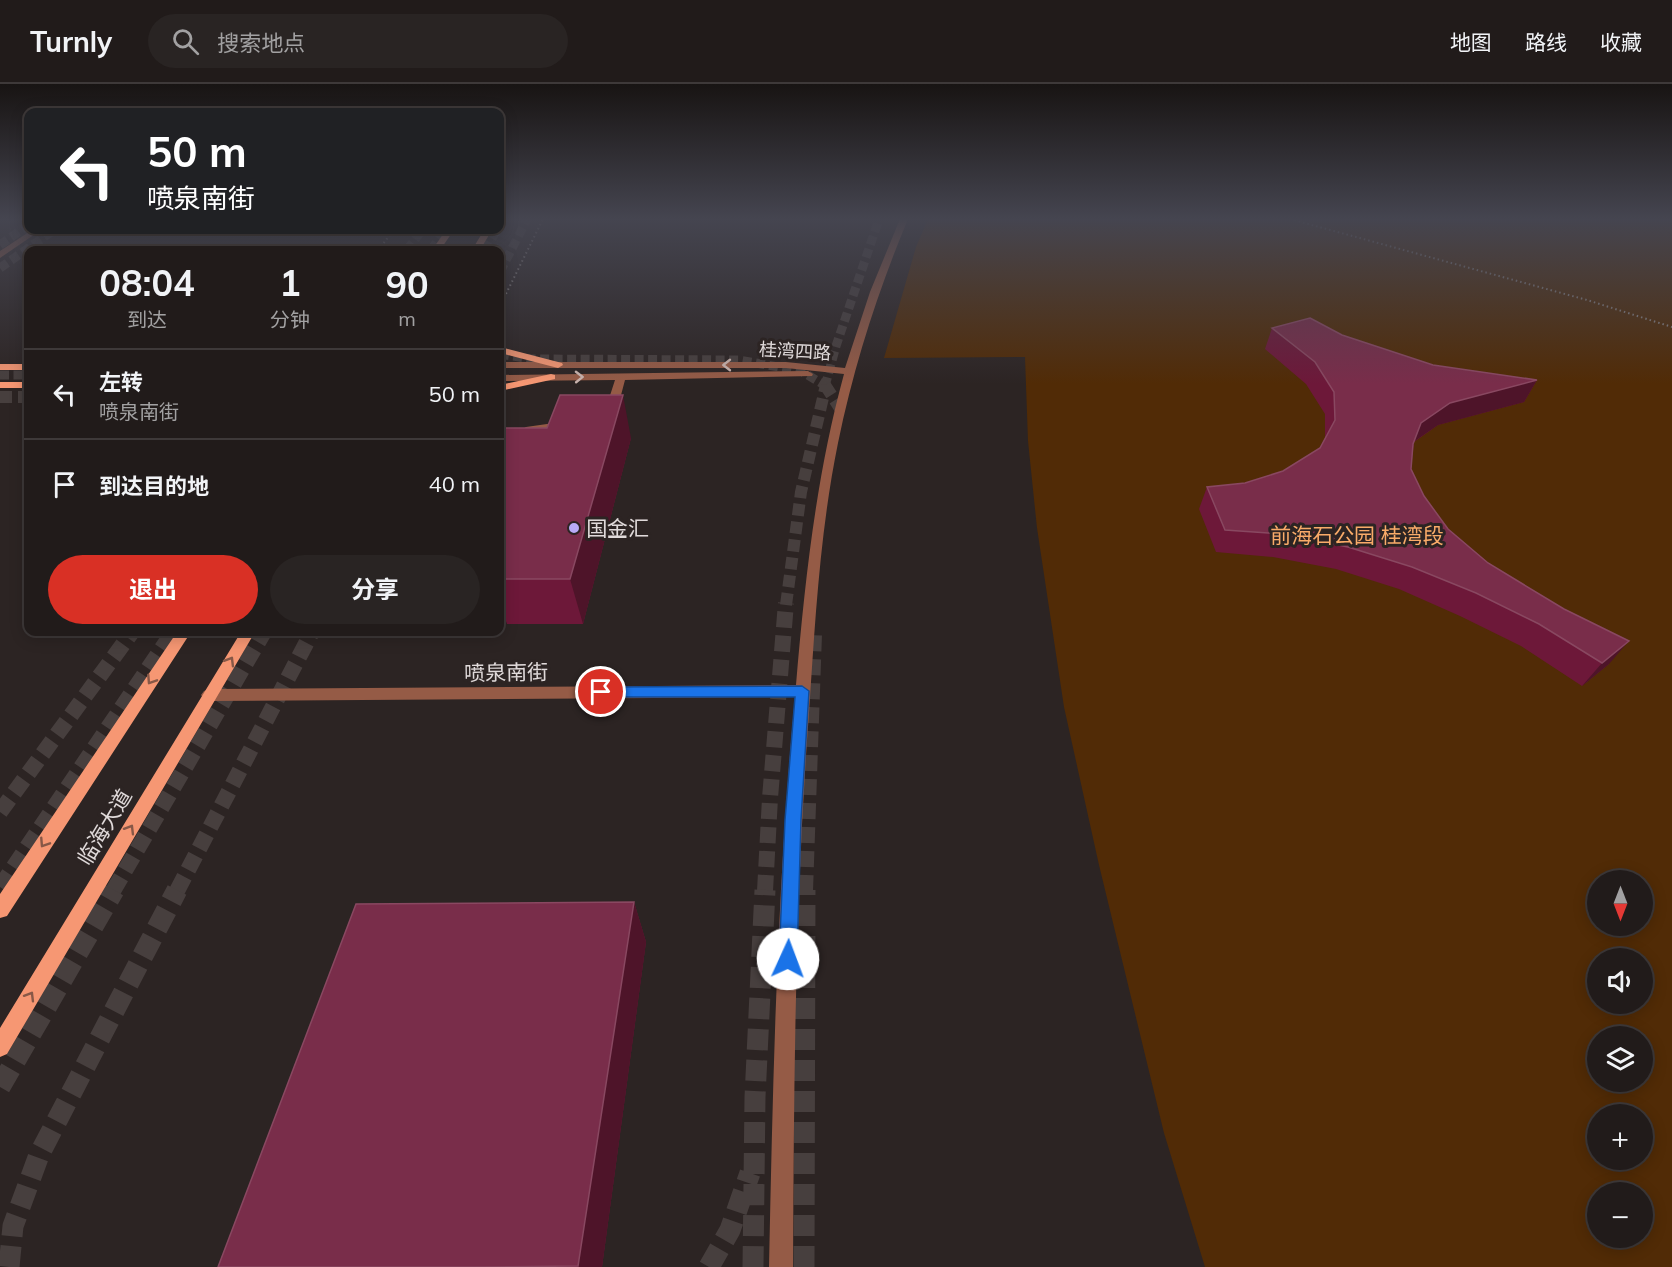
<!DOCTYPE html>
<html lang="zh">
<head>
<meta charset="utf-8">
<style>
	body { margin:0; font-family:Mulish,"Noto Sans SC",sans-serif; background:#292423; color:#f1f3f6; height:100vh; display:flex; flex-direction:column; font-size:22px; white-space:nowrap }
	* { box-sizing:border-box; margin:0 }
	p { font-size:20px; color:#a2a1a2 }
	.icon { flex:none; width:33px; height:33px; fill:none; stroke:currentColor; stroke-width:2; stroke-linecap:round; stroke-linejoin:round }
	.map { position:relative; flex:1; overflow:hidden }
	.details { position:absolute; left:24px; top:162px; width:480px; height:390px; display:flex; flex-direction:column; background:#211b1a; border-radius:12px; box-shadow:0 3px 15px #0003,0 0 0 2px #3e3939 }
	.details>* { flex:none }
	.top-card { position:absolute; left:24px; top:24px; width:480px; height:126px; border-radius:12px; box-shadow:0 3px 15px #0003,0 0 0 2px #3e3939; background:#202124; color:#fff; overflow:hidden }
	.needle { width:39px; rotate:180deg }
	.controls { position:absolute; left:1587px; top:786px; display:grid; gap:12px }
	.controls a { display:grid; place-items:center; width:66px; height:66px; border-radius:50%; background:#211b1a; box-shadow:0 3px 15px #0003,0 0 0 2px #3e3939; font-size:30px }
	.pin { position:absolute; display:grid; place-items:center; width:51px; height:51px; color:#fff; margin:-26px; border:3px solid #fff; border-radius:50%; box-shadow:0 2px 6px #0007 }
	.me { position:absolute; width:66px; margin:-33px; rotate:2deg; stroke-linejoin:round; filter:drop-shadow(0 0 4px #0008) }
	.turn { display:flex; align-items:center; gap:21px; height:126px; padding:0 24px; font-size:27px }
	.turn .icon { width:78px; height:78px; stroke-width:2.5 }
	.turn b { display:block; font-size:42px; line-height:51px }
	.eta { display:flex; justify-content:space-evenly; align-items:center; height:102px; text-align:center }
	.eta b { font-size:36px; font-weight:700; line-height:42px }
	.button { display:flex; gap:12px; margin-top:auto; padding:12px 24px }
	.button a { flex:1; height:69px; border-radius:36px; background:#d93025; color:#fff; font-size:24px; font-weight:700; line-height:69px; text-align:center }
	.button a+a { background:#292423; color:#f1f3f6 }
	ul { padding:0; list-style:none }
	li { display:flex; align-items:center; gap:18px; height:90px; padding:0 24px; border-top:2px solid #3e3939 }
	li div { flex:1 }
	li b { display:block; font-size:22px }
	li em { font-style:normal }
	header { display:flex; align-items:center; gap:36px; box-sizing:border-box; height:84px; padding:0 30px; background:#211b1a; border-bottom:2px solid #3e3939 }
	header strong { font-size:28px }
	nav { display:flex; gap:33px; margin-inline-start:auto; font-size:21px }
	.search { width:420px; height:54px; background:#292423; display:flex; align-items:center; gap:15px; box-sizing:border-box; padding:0 21px; border-radius:33px; color:#a2a1a2; font-size:22px }
	.map>svg:first-child { display:block }
</style>
</head>
<body>
<header>
<strong>Turnly</strong>
<div class="search"><svg class="icon" aria-label="search" viewBox="0 0 24 24"><circle cx="10" cy="10" r="6"/><path d="M15 15l6 6"/></svg>搜索地点</div>
<nav><a>地图</a><a>路线</a><a>收藏</a></nav>
</header>
<div class="map">
<svg width="1672" height="1183" viewBox="0 0 1672 1183">
	<rect width="100%" height="100%" fill="#2c2423"/>
	<path fill="#512b06" fill-rule="evenodd" d="M928,135H1669L1672,138V1183H1205L1164,1049L1099,781L1064,623L1037,444L1028,357L1025,273L884,274L916,163ZM1598,796H1642V842H1598ZM1598,874H1642V920H1598ZM1598,952H1642V998H1598ZM1598,1030H1642V1076H1598ZM1598,1108H1642V1154H1598Z"/>
	<g fill="none" stroke-linecap="round" stroke-linejoin="round">
		<path stroke="#473f3e" stroke-width="9" stroke-dasharray="9 4.5" stroke-linecap="butt" d="M0,161L28,141
			M407,166L422,146
			M431,166L445,146
			M485,166L497,146
			M0,184L54,146
			M500,188L527,135
			M500,270L531,275L739,276L801,287L826,302
			M0,291H28
			M825,302L836,262L879,135"/>
		<path stroke="#473f3e" stroke-width="12" stroke-dasharray="12 6" stroke-linecap="butt" d="M825,301L841,326
			M0,313H28
			M786,521L801,408L826,301"/>
		<path stroke="#473f3e" stroke-width="16" stroke-dasharray="16 8" stroke-linecap="butt" d="M0,728L132,548
			M0,803L173,548
			M113,807L264,548
			M177,807L312,548
			M765,807L770,714L786,519
			M805,807L814,550"/>
		<path stroke="#473f3e" stroke-width="21" stroke-dasharray="21 10" stroke-linecap="butt" d="M0,1003L114,806
			M9,1183L13,1142L39,1071L177,806
			M709,1183L730,1146L750,1089
			M753,1183L755,1013L765,806
			M804,1183L805,806"/>
		<path stroke="#8b8483" stroke-width="2" stroke-dasharray="1.5 3" stroke-linecap="butt" d="M1290,135L1587,216L1672,243
			M378,166L394,146
			M500,222L543,135
			M500,234L506,245"/>
		<path fill="#955b46" fill-rule="evenodd" d="M900,135H908C878,207 854,281 838,359C820,447 815,538 809,629C795,813 794,998 793,1183H769C773,993 777,802 795,613L209,617L204,615L201,611L204,607L209,605L796,601C805,496 816,392 844,290L786,284H500V278H786L845,284L870,208Z
			M32,146H41L0,174V167Z
			M808,287L813,290L812,292L625,296L616,330L610,333L604,330L615,296L500,297V291Z
			M568,337L574,340L572,342L533,348L500,366V358L526,343Z"/>
		<path fill="#f69773" fill-rule="evenodd" d="M446,146H454L440,166H432Z
			M484,146H492L480,166H472Z
			M500,263L562,279L563,281L558,284L500,269Z
			M0,280H28V286H0Z
			M551,290L555,291V295L500,307V301Z
			M0,298H28V304H0Z
			M177,548H191L7,832L0,834V810Z
			M241,548H255L7,970L0,973V944Z"/>
	</g>
	<path fill="#6d1839" d="M1272,244L1342,251L1433,281L1537,296L1524,318L1438,341L1414,358L1411,385L1424,412L1448,445L1609,580L1582,602L1521,562L1460,532L1399,505L1336,485L1273,473L1216,468L1199,425L1207,403L1245,399L1283,387L1320,364L1325,354V330L1306,300L1265,265Z
		M500,344L631,354L583,540H507L500,520Z
		M634,818L646,858L602,1183H218Z"/>
	<path fill="#4e1429" d="M1537,296L1524,318L1438,341L1409,361L1421,339L1450,319Z
		M623,311L631,354L583,540L570,495Z
		M1629,557L1609,580L1582,602L1602,579Z
		M634,818L646,858L602,1183H579L578,1182Z"/>
	<path fill="#792d4a" stroke="#894861" stroke-width="1.5" d="M1310,234L1342,251L1433,281L1537,296L1450,319L1421,339L1413,360L1411,385L1424,412L1448,445L1488,479L1564,525L1629,557L1602,579L1539,540L1476,509L1412,483L1348,463L1283,450L1225,446L1207,403L1245,399L1283,387L1320,364L1335,336L1334,308L1315,278L1272,244Z
		M560,311H623L570,495H500V471L503,461H500V344H547Z
		M634,818L578,1182L473,1183H218L356,820Z"/>
	<defs><path id="oneway-chevron" d="M-2-3.5L2.5 0L-2 3.5" fill="none" stroke-width="1.6" stroke-linecap="round" stroke-linejoin="round" transform="scale(1.5)"/></defs>
	<g stroke="#cab4ae">
		<use href="#oneway-chevron" transform="translate(727 281) rotate(180)"/>
		<use href="#oneway-chevron" transform="translate(579 293) rotate(-1)"/>
	</g>
	<g stroke="#875847">
		<use href="#oneway-chevron" transform="translate(230 577) rotate(-59)"/>
		<use href="#oneway-chevron" transform="translate(151 596) rotate(123)"/>
		<use href="#oneway-chevron" transform="translate(130 745) rotate(-59)"/>
		<use href="#oneway-chevron" transform="translate(44 759) rotate(123)"/>
		<use href="#oneway-chevron" transform="translate(30 912) rotate(-59)"/>
	</g>
	<linearGradient id="sky" x2="0" y2="1"><stop stop-color="#181413"/><stop offset="0.45" stop-color="#454550"/><stop offset="1" stop-color="#454550" stop-opacity="0"/></linearGradient>
	<rect width="1672" height="300" fill="url(#sky)"/>
	<path fill="#1a73e8" stroke="#114b97" stroke-width="1.5" d="M802,602L809,607L801,736L797,875L794,881L788,883L782,881L779,875L785,736L795,613H601L594,608L601,603Z"/>
	<circle fill="#b8abf7" stroke="#2c2423" stroke-width="2" cx="574" cy="444" r="6"/>
	<g text-anchor="middle" dominant-baseline="central" stroke-width="6" stroke-linejoin="round" paint-order="stroke">
		<g font-size="18" fill="#e0dada" stroke="#2c2423">
			<text transform="translate(795 267) rotate(3)">桂湾四路</text>
		</g>
		<g font-size="21" fill="#e0dada" stroke="#2c2423" text-anchor="start">
			<text x="586" y="444">国金汇</text>
		</g>
		<g font-size="21" fill="#f9ab69" stroke="#2c2423">
			<text x="1357" y="451">前海石公园 桂湾段</text>
		</g>
		<g font-size="21" fill="#e0dada" stroke="#2c2423">
			<text transform="translate(506 588) rotate(-1)">喷泉南街</text>
			<text transform="translate(104 743) rotate(-59)">临海大道</text>
		</g>
	</g>
</svg>
<div class="controls">
<a><svg class="needle" viewBox="-14 -14 28 28"><path d="M0-13l5 13h-10z" fill="#e53935"/><path d="M0 13l5-13h-10z" fill="#a2a1a2"/></svg></a>
<a><svg class="icon" aria-label="sound" viewBox="0 0 24 24"><path d="M4 9h4l5-4v14l-5-4H4zM17 9q2 3 0 6"/></svg></a>
<a><svg class="icon" aria-label="layers" viewBox="0 0 24 24"><path d="M12 4l9 5-9 5-9-5zM3 14l9 5 9-5"/></svg></a>
<a>+</a>
<a>−</a>
</div>
<div class="pin" style="left:601px;top:608px;background:#d93025"><svg class="icon" aria-label="arrive" viewBox="0 0 24 24"><path d="M6 21V4h12l-3 4 3 4H6"/></svg></div>
<svg class="me" style="left:788px;top:875px" viewBox="-20 -20 40 40"><circle r="19" fill="#fff"/><path d="M0-13L10 11 0 6-10 11z" fill="#1a73e8"/></svg>
<div class="top-card">
<div class="turn"><svg class="icon" aria-label="left" viewBox="0 0 24 24"><path d="M17 20v-9H6M10 6l-5 5 5 5"/></svg><div><b>50 m</b>喷泉南街</div></div>
</div>
<section class="details">
<div class="eta">
<div><b>08:04</b><p>到达</p></div>
<div><b>1</b><p>分钟</p></div>
<div><b>90</b><p>m</p></div>
</div>
<ul>
<li><svg class="icon" aria-label="left" viewBox="0 0 24 24"><path d="M17 20v-9H6M10 6l-5 5 5 5"/></svg><div><b>左转</b><p>喷泉南街</p></div><em>50 m</em></li>
<li><svg class="icon" aria-label="arrive" viewBox="0 0 24 24"><path d="M6 21V4h12l-3 4 3 4H6"/></svg><div><b>到达目的地</b></div><em>40 m</em></li>
</ul>
<div class="button"><a>退出</a><a>分享</a></div>
</section>
</div>
</body>
</html>
